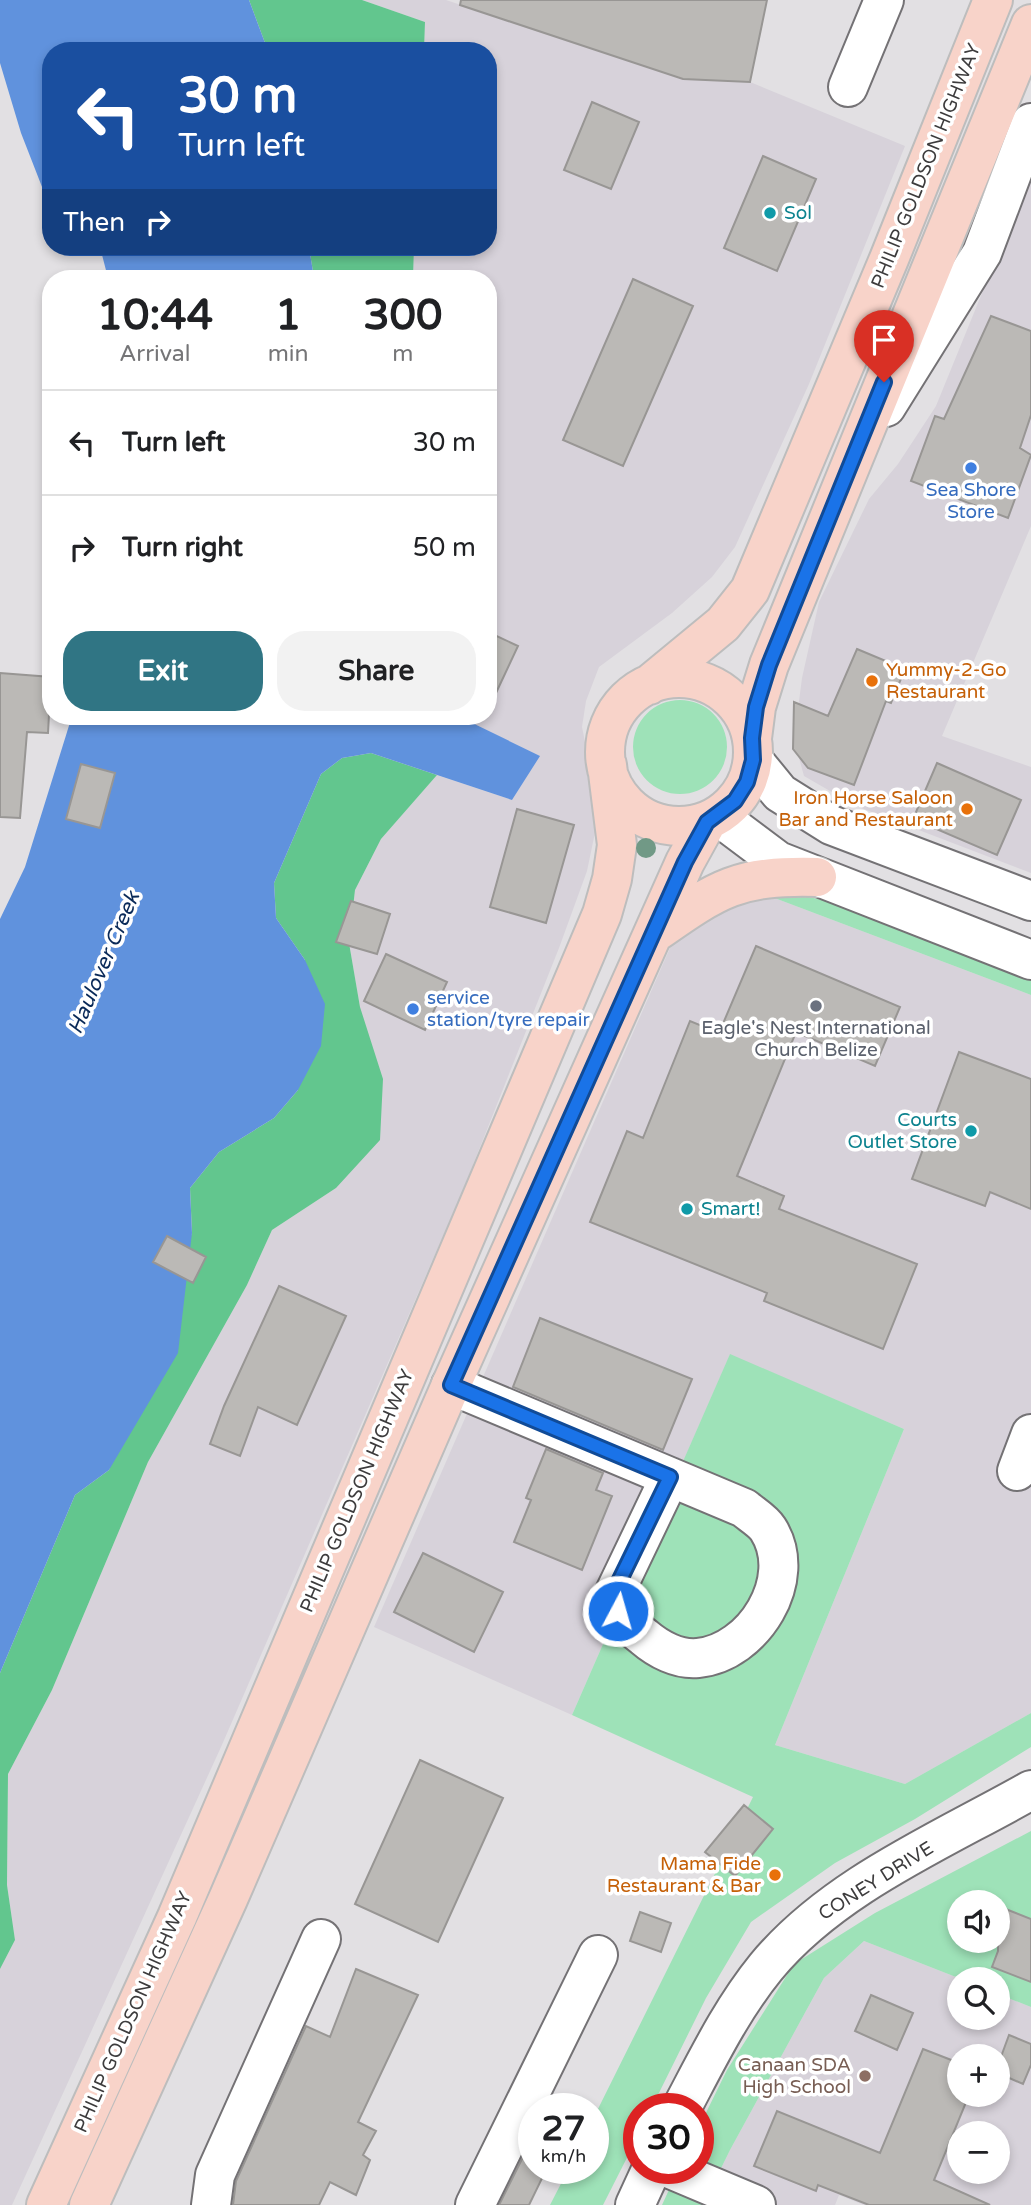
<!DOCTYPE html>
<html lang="en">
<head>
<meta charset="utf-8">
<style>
	body { margin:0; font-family:"Varela Round",sans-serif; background:#f2f2f2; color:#202124; height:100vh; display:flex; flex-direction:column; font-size:26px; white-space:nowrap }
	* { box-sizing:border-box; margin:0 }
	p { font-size:23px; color:#757577 }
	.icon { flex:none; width:38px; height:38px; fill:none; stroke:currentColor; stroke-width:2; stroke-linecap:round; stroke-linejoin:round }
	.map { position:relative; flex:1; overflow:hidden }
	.details { position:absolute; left:42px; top:270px; width:455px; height:455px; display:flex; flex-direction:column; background:#fff; border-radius:28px; box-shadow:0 4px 10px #0003 }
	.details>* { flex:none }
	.banner { position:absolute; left:42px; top:42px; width:455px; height:214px; border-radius:28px; box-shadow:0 4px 10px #0003; background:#1a4fa0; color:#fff; overflow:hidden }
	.controls { position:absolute; left:947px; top:1890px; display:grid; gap:14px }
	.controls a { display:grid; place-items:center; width:63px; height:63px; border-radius:50%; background:#fff; box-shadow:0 4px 10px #0003; font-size:35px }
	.speed { position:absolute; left:518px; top:2093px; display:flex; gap:14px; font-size:35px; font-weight:700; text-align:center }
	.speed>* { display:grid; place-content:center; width:91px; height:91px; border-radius:50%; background:#fff; box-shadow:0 4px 10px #0003; line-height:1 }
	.speed small { font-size:18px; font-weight:400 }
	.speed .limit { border:10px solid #d22; background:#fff; color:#111 }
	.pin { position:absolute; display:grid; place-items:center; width:60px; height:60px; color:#fff; margin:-72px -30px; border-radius:50% 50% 50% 0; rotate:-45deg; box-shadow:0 0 7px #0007 }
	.pin .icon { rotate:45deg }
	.me { position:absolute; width:77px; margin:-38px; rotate:6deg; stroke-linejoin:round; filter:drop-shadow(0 0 5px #0008) }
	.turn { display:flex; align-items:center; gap:24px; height:147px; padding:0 21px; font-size:32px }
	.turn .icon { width:91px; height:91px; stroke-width:2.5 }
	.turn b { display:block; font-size:49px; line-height:60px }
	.then { display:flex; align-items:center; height:66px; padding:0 21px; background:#0003; gap:14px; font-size:26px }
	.eta { display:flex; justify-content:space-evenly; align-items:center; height:119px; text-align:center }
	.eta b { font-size:42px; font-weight:700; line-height:49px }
	.cta { display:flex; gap:14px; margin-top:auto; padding:14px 21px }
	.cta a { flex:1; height:80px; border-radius:28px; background:#307584; color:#fff; font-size:28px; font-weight:700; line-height:80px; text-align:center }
	.cta a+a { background:#f2f2f2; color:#202124 }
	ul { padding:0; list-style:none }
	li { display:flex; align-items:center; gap:21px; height:105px; padding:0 21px; border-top:2px solid #e0e0e0 }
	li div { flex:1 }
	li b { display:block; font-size:26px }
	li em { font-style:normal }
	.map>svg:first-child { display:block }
</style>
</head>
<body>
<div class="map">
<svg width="1031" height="2205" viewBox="0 0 1031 2205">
	<rect width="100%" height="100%" fill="#e2e0e3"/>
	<path fill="#d7d2da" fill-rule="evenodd" d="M362,0H446L683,79L750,82L905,146L809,384L735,547L712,577L672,613L599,667L586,701L582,727L592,776L597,823L587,871L559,948L463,1190L221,1747L12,2205H0V1969L15,1940L7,1885L8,1774L52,1690L148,1462L247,1285L272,1230L336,1188L360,1007L349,943L355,890L381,839L437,775L512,800L539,756L458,716H488V278H413L414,247H488V51H424L425,22Z
		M1031,173V526L942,736L1031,767V873L856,806L804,776L794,740L802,678L819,602L869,499L898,464L936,406Z
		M748,888L1031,995V1713L905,1784L775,1745L904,1429L730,1355L572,1715L374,1627L673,941Z
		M864,1941L961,1979L959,2018H998V1994L1031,2007V2205H864L839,2195L835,2205H703L730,2150L824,1978ZM959,2056H998V2095H959ZM959,2133H998V2172H959Z"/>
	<path fill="#9ee2b8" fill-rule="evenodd" d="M633 747a47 47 0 1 1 94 0a47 47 0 1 1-94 0Z
		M748,888C847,895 939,941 1031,977V995Z
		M730,1354L904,1429L775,1745L905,1784L1031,1713V1747L915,1819L835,1863L751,1922L706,1998L651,2109H639V2134L603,2205H550L569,2168H593V2119L753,1797L572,1715Z
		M1031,1831V2007L998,1994V1979H961L864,1941L824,1978L730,2150L703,2205H662L679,2168H698V2129L727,2070L794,1964L875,1913ZM959,1902H998V1941H959Z"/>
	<path fill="#62c68e" d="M249,0H362L425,22L424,51H268Z
		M309,247H414L413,278H314Z
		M371,753L437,775L381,839L355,890L349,943L360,1007L383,1079L380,1140L336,1188L272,1230L247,1285L148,1462L52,1690L8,1774L7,1885L15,1940L0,1969V1673L75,1495L109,1470L192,1233L190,1188L219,1152L274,1118L298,1090L305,960L276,918L274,883L321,774L342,758Z"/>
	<path fill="#6092dd" d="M0,0H249L268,51H51V210L21,133L0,63Z
		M100,247H309L314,278H108Z
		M72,716H458L540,756L512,800L371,753L342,758L321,774L274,883L276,918L305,960L325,1004L321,1046L298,1090L274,1118L219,1152L190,1188L192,1233L178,1353L109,1470L75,1495L0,1673V919L25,867Z"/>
	<path fill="#bbb9b6" stroke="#989694" stroke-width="2" d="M461,0H767L750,82L683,79L460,5Z
		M592,102L639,122L611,189L564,170Z
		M763,156L816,179L777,271L724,248Z
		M633,279L693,306L623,466L563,440Z
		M991,316L1031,331V415L1020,448L1031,455L1008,518L911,481L935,416L944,419Z
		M488,632L518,646L488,710Z
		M857,649L905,669L891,703L886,701L854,785L808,768L793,749L794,702L828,716Z
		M0,673L51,677L48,733L27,732L20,818L0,817Z
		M937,763L1021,800L997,855L913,819Z
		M81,764L115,773L100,828L66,819Z
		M517,809L574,825L546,923L490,907Z
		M351,901L390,914L377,954L336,942Z
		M756,946L900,1007L875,1066L796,1032L737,1176L784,1196L779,1209L917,1264L883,1349L764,1301L767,1293L590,1222L627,1131L643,1138L690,1021L719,1033Z
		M386,954L447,982L425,1030L364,1001Z
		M959,1052L1031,1079V1209L990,1192L985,1206L912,1179Z
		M167,1236L206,1257L193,1283L153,1262Z
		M279,1286L346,1316L297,1425L258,1407L240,1456L210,1444L224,1406Z
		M540,1318L692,1379L663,1450L513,1387Z
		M546,1449L603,1473L596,1490L612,1496L582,1570L514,1542L531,1500L526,1498Z
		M423,1553L503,1592L474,1652L394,1612Z
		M420,1760L503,1798L438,1942L355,1904Z
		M744,1805L773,1829L735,1876L705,1852Z
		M998,1906L1031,1919V1982L992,1967L998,1951Z
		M640,1912L671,1923L661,1952L630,1941Z
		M356,1969L418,1995L358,2122L376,2131L363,2155L370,2160L356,2195L330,2182L319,2205H233L236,2181L306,2026L330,2037Z
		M871,1995L913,2013L897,2050L855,2031Z
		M1009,2035L1031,2044V2065L1023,2084L998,2073V2065Z
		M923,2049L959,2063V2095H969L934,2180L990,2205H869L818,2185L816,2191L754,2166L777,2111L880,2153Z
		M534,2135V2168H547L529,2205H499Z"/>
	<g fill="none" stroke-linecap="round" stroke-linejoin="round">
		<defs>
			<path id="minor" d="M848,87L884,0
				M886,407L982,253L1031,123
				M753,760L780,793L831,825L1031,901
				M718,816L778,861L1031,960
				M451,1385L744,1508C751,1514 763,1521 768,1529C800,1579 753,1653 698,1658C678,1660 658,1649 644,1637C629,1626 618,1614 613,1596L670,1477
				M1017,1471L1031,1434
				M681,2109C707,2060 731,2010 766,1967C833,1886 941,1841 1031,1790
				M668,2168L756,2205
				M211,2205L215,2175L321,1939
				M475,2205L598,1955
				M635,2205L652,2168"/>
			<path id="major" d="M605 752a74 74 0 1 1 148 0a74 74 0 1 1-148 0Z
				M649,685L723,624L750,590L889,259L993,0
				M752,738L756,707L769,665L1031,24
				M656,932C719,888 738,875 817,877
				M46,2205L177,1917L602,914L612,879L617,845L607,765
				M89,2205L228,1899L451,1385L685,862L707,822"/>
		</defs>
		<use href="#minor" stroke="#747275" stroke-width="42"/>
		<use href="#major" stroke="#bdbdbd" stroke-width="42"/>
		<use href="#minor" stroke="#fff" stroke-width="38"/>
		<use href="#major" stroke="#f8d3c9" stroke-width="38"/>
	</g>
	<circle fill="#719986" cx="646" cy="848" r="10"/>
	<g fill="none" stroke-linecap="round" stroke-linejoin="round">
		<defs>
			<path id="route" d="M618,1611L612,1596L670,1477L451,1385L685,862L707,822L735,801L747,782L753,760L752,738L756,707L769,665L884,382"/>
		</defs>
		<use href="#route" stroke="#114b97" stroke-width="18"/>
		<use href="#route" stroke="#1a73e8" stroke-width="12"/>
	</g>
	<g fill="#0f9aa8" stroke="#fff" stroke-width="2.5">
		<circle cx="770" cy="213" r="7"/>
		<circle cx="971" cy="1131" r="7"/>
		<circle cx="687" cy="1209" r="7"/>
	</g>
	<g fill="#3f7fe0" stroke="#fff" stroke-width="2.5">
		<circle cx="971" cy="468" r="7"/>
		<circle cx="413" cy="1009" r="7"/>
	</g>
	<g fill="#e8710a" stroke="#fff" stroke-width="2.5">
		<circle cx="872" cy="681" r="7"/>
		<circle cx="967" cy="809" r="7"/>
		<circle cx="775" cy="1875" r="7"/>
	</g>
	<circle fill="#6b7280" stroke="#fff" stroke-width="2.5" cx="816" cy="1006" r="7"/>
	<circle fill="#8d6e63" stroke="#fff" stroke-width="2.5" cx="865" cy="2076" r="7"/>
	<g text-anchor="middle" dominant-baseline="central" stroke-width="7" stroke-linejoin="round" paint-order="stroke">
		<g font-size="19" fill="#3d3c3d" stroke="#fff">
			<text transform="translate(926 166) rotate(-68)">PHILIP GOLDSON HIGHWAY</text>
			<text transform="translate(357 1491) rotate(-67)">PHILIP GOLDSON HIGHWAY</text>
			<text transform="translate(876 1881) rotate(-32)">CONEY DRIVE</text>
			<text transform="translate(133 2012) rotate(-66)">PHILIP GOLDSON HIGHWAY</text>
		</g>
		<g font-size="19" fill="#0d838f" stroke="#fff" text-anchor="start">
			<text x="784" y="213">Sol</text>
			<text x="957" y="1120" text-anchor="end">Courts<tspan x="957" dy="22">Outlet Store</tspan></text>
			<text x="701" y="1209">Smart!</text>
		</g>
		<g font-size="19" fill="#366cbe" stroke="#fff">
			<text x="971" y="490">Sea Shore<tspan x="971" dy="22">Store</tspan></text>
			<text x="427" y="998" text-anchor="start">service<tspan x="427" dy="22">station/tyre repair</tspan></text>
		</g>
		<g font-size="19" fill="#c56008" stroke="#fff" text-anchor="end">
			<text x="886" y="670" text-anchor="start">Yummy-2-Go<tspan x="886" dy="22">Restaurant</tspan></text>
			<text x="953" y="798">Iron Horse Saloon<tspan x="953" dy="22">Bar and Restaurant</tspan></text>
			<text x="761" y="1864">Mama Fide<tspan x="761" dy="22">Restaurant &amp; Bar</tspan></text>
		</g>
		<g font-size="19" fill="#5b616d" stroke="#fff">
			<text x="816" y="1028">Eagle's Nest International<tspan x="816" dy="22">Church Belize</tspan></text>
		</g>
		<g font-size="19" fill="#785e54" stroke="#fff" text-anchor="end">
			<text x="851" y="2065">Canaan SDA<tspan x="851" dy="22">High School</tspan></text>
		</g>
		<g font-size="21" font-style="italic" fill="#092958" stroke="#fff">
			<text transform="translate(104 963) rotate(-67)">Haulover Creek</text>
		</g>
	</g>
</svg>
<div class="controls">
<a><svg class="icon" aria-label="sound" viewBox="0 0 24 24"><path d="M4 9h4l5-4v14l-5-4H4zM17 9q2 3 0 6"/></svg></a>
<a><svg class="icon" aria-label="search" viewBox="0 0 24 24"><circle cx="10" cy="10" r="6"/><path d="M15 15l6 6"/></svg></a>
<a>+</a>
<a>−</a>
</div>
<div class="speed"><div>27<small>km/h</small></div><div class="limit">30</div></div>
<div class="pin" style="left:884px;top:382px;background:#d93025"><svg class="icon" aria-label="arrive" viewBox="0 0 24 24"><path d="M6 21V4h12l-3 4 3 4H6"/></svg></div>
<svg class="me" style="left:618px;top:1611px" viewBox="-20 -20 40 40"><circle r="17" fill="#1a73e8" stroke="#fff" stroke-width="3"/><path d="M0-11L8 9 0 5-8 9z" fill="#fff"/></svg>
<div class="banner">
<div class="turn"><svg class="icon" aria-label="left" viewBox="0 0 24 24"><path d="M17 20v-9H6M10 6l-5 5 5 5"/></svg><div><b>30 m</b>Turn left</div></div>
<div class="then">Then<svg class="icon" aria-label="right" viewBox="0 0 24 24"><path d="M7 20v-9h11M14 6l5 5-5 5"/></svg></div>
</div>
<section class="details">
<div class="eta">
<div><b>10:44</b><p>Arrival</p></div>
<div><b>1</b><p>min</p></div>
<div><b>300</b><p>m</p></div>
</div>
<ul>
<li><svg class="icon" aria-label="left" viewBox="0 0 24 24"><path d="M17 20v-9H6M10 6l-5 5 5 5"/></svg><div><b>Turn left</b></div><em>30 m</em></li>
<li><svg class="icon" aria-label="right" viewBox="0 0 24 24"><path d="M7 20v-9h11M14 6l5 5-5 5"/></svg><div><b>Turn right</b></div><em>50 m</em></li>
</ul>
<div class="cta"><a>Exit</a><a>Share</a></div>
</section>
</div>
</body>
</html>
